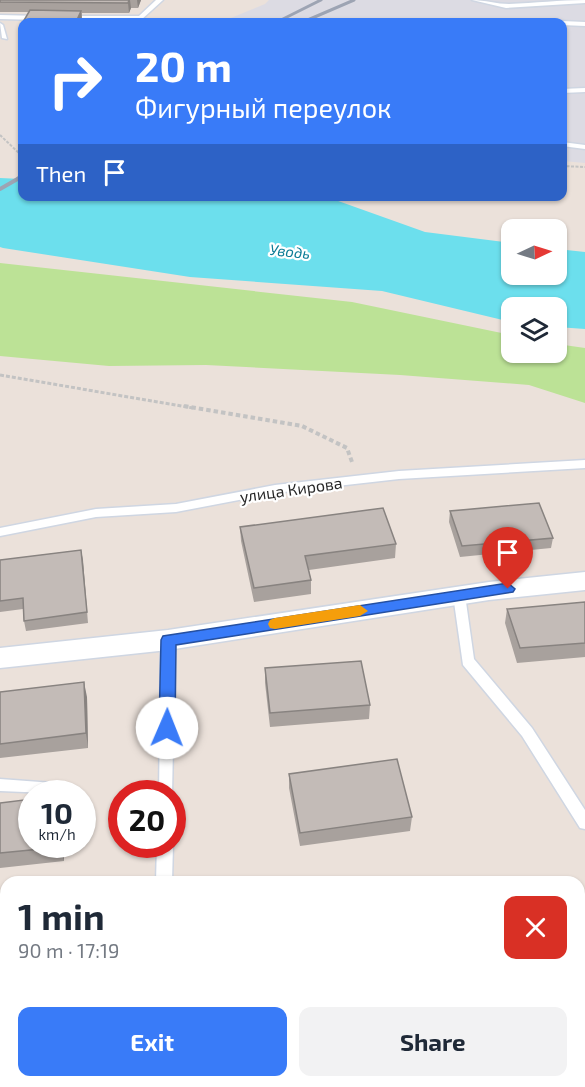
<!DOCTYPE html>
<html lang="en">
<head>
<meta charset="utf-8">
<style>
	body { margin:0; font-family:"Exo 2",sans-serif; background:#f2f2f3; color:#1f2937; height:100vh; display:flex; flex-direction:column; font-size:22px; white-space:nowrap }
	* { box-sizing:border-box; margin:0 }
	p { font-size:20px; color:#747a83 }
	.icon { flex:none; width:33px; height:33px; fill:none; stroke:currentColor; stroke-width:2; stroke-linecap:round; stroke-linejoin:round }
	.map { position:relative; flex:1; overflow:hidden }
	.panel { position:absolute; left:0px; top:876px; width:585px; height:212px; display:flex; flex-direction:column; background:#fff; border-radius:18px 18px 0 0; box-shadow:0 2px 4px #0004 }
	.panel>* { flex:none }
	.guide { position:absolute; left:18px; top:18px; width:549px; height:183px; border-radius:12px; box-shadow:0 2px 4px #0004; background:#397bf8; color:#fff; overflow:hidden }
	.needle { width:39px; rotate:86deg }
	.buttons { position:absolute; left:501px; top:219px; display:grid; gap:12px }
	.buttons a { display:grid; place-items:center; width:66px; height:66px; border-radius:12px; background:#fff; box-shadow:0 2px 4px #0004; font-size:30px }
	.speed { position:absolute; left:18px; top:780px; display:flex; gap:12px; font-size:30px; font-weight:700; text-align:center }
	.speed>* { display:grid; place-content:center; width:78px; height:78px; border-radius:50%; background:#fff; box-shadow:0 2px 4px #0004; line-height:1 }
	.speed small { font-size:15px; font-weight:400 }
	.speed .limit { border:9px solid #d22; background:#fff; color:#111 }
	.pin { position:absolute; display:grid; place-items:center; width:51px; height:51px; color:#fff; margin:-62px -26px; border-radius:50% 50% 50% 0; rotate:-45deg; box-shadow:0 0 6px #0007 }
	.pin .icon { rotate:45deg }
	.me { position:absolute; width:66px; margin:-33px; rotate:1deg; stroke-linejoin:round; filter:drop-shadow(0 0 4px #0008) }
	.turn { display:flex; align-items:center; gap:21px; height:126px; padding:0 18px; font-size:27px }
	.turn .icon { width:78px; height:78px; stroke-width:2.5 }
	.turn b { display:block; font-size:42px; line-height:51px }
	.then { display:flex; align-items:center; height:57px; padding:0 18px; background:#0003; gap:12px; font-size:22px }
	.round { display:grid; place-items:center; flex:none; width:63px; height:63px; border-radius:12px; background:#f2f2f3 }
	.overview { display:flex; align-items:center; justify-content:space-between; height:102px; padding:0 18px }
	h1 { font-size:36px; font-weight:700; line-height:45px }
	.primary-button { display:flex; gap:12px; margin-top:auto; padding:12px 18px }
	.primary-button a { flex:1; height:69px; border-radius:12px; background:#397bf8; color:#fff; font-size:24px; font-weight:700; line-height:69px; text-align:center }
	.primary-button a+a { background:#f2f2f3; color:#1f2937 }
	.map>svg:first-child { display:block }
</style>
</head>
<body>
<div class="map">
<svg width="585" height="1087" viewBox="0 0 585 1087">
	<rect width="100%" height="100%" fill="#ebe1da"/>
	<path fill="#dcdbe3" d="M269,0H585V163L563,161L562,22H221L265,4Z"/>
	<path fill="#bce296" d="M0,263L352,302L511,335L512,352H556L557,344L585,348V403L529,385L400,375L206,365L109,366L0,356Z"/>
	<path fill="#6cdfed" d="M0,178L22,179V196L327,197L425,232L511,243L512,274H556L557,249L585,252V329L557,327L556,308H512L511,322L382,291L190,277L3,248L0,247Z"/>
	<g fill="none" stroke-linecap="round" stroke-linejoin="round">
		<defs>
			<path id="service" d="M156,0H163L141,20H67L64,18L67,16H139Z
				M472,0C485,0 497,4 509,4C535,3 560,0 585,0V3L506,8Z
				M0,15L41,16L44,18L41,20L0,19Z
				M562,21L585,22V26L562,25V22H559Z
				M0,23L3,25L7,39L2,38Z
				M585,88V92L562,93V89Z
				M562,142L585,145V149L562,146Z
				M585,460V468L399,479L275,493L176,512L96,517L0,536V528L96,509L176,504L275,485L399,471Z
				M459,590L463,592L465,595L474,659L532,728L585,810V829L580,828L522,736L463,665L453,595L455,592Z
				M168,635L173,637L175,640L172,796V794H159L161,640L163,637Z
				M0,779L67,784L72,786L74,790L73,794L0,791Z
				M157,844H173L172,882H156Z"/>
			<path id="minor" d="M585,572V590L489,600L168,650L0,668V648L168,630L489,582Z
				M585,979V1011L579,1012V980Z
				M0,1041H6V1075H0Z"/>
		</defs>
		<use href="#service" stroke="#cfd6e2" stroke-width="3"/>
		<use href="#minor" stroke="#cfd6e2" stroke-width="3"/>
		<path stroke="#c3c3c3" stroke-width="2" stroke-dasharray="3 1.5" stroke-linecap="butt" d="M0,135L22,156
			M562,166L585,167"/>
		<path stroke="#c3c3c3" stroke-width="3" stroke-dasharray="4 2" stroke-linecap="butt" d="M0,375L193,408"/>
		<path stroke="#c3c3c3" stroke-width="4" stroke-dasharray="4.5 3" stroke-linecap="butt" d="M184,406L302,426L347,448L352,462"/>
		<use href="#service" fill="#fff" fill-rule="evenodd"/>
		<use href="#minor" fill="#fff" fill-rule="evenodd"/>
		<path stroke="#9da4b3" stroke-width="3" d="M277,22L321,0
			M303,22L354,0
			M18,178L22,176"/>
		<path stroke="#9da4b3" stroke-width="4" d="M0,189L21,177"/>
	</g>
	<path fill="#a8a19d" d="M0,0H141L138,8H131L129,13H82V22H23L29,12H0Z
		M450,511L553,538L551,548L460,557L449,522Z
		M240,527L396,544L395,558L309,570L311,580V594L254,602L241,541Z
		M81,550L88,623L26,631L24,621L23,609L0,612V560Z
		M585,602V657L517,663L505,623L507,609Z
		M265,668L370,705L369,719L270,727L265,683Z
		M0,692L87,697L88,748L0,758Z
		M289,774L412,817L410,831L300,846L289,788Z
		M0,803L64,844V861L0,868Z
		M585,908V948H579V909Z
		M0,910H6V998H0Z
		M479,1082H579L585,1087H479Z"/>
	<path fill="#888380" d="M129,0H130L131,8L129,13L128,3Z
		M137,0H141L138,8Z
		M81,11L82,22H76Z
		M81,550L83,560L88,623L87,612Z
		M84,682L87,697L88,748L86,733Z
		M61,844H64V861L61,847Z"/>
	<path fill="#c3bbb7" stroke="#888380" stroke-width="1.5" d="M0,0H129L128,3L0,2Z
		M30,10L81,11L76,22H23Z
		M539,503L553,538L462,546L450,511Z
		M383,508L396,544L305,556L311,580L254,588L240,527Z
		M81,550L87,612L24,621L23,598L0,601V560Z
		M585,602V643L520,648L507,609Z
		M361,661L370,705L270,713L265,668Z
		M84,682L86,733L0,744V692Z
		M397,759L412,817L300,833L289,774Z
		M32,799V844H61V847L0,853V803Z
		M453,880L454,882H437Z
		M585,908V943L579,944V909Z
		M0,910H6V984L0,985Z
		M585,1032V1087H484V1082H579V1033Z
		M161,1082H343L344,1087H98Z"/>
	<path fill="#397bf8" stroke="#2550a1" stroke-width="1.5" d="M508,583L515,589L513,592L176,645L175,728L173,732L167,734L161,732L159,728L161,640L163,636Z"/>
	<path fill="#f59e0b" d="M360,605L368,611L360,616L275,629L270,628L268,624L270,620L275,618Z"/>
	<g text-anchor="middle" dominant-baseline="central" stroke-width="4.5" stroke-linejoin="round" paint-order="stroke">
		<g font-size="15" font-style="italic" fill="#0e7d97" stroke="#fff">
			<text transform="translate(290 251) rotate(6)">Уводь</text>
		</g>
		<g font-size="16" fill="#282828" stroke="#fff">
			<text transform="translate(291 489) rotate(-8)">улица Кирова</text>
		</g>
	</g>
</svg>
<div class="buttons">
<a><svg class="needle" viewBox="-14 -14 28 28"><path d="M0-13l5 13h-10z" fill="#e53935"/><path d="M0 13l5-13h-10z" fill="#747a83"/></svg></a>
<a><svg class="icon" aria-label="layers" viewBox="0 0 24 24"><path d="M12 4l9 5-9 5-9-5zM3 14l9 5 9-5"/></svg></a>
</div>
<div class="speed"><div>10<small>km/h</small></div><div class="limit">20</div></div>
<div class="pin" style="left:508px;top:589px;background:#d93025"><svg class="icon" aria-label="arrive" viewBox="0 0 24 24"><path d="M6 21V4h12l-3 4 3 4H6"/></svg></div>
<svg class="me" style="left:167px;top:728px" viewBox="-20 -20 40 40"><circle r="19" fill="#fff"/><path d="M0-13L10 11 0 6-10 11z" fill="#397bf8"/></svg>
<div class="guide">
<div class="turn"><svg class="icon" aria-label="right" viewBox="0 0 24 24"><path d="M7 20v-9h11M14 6l5 5-5 5"/></svg><div><b>20 m</b>Фигурный переулок</div></div>
<div class="then">Then<svg class="icon" aria-label="arrive" viewBox="0 0 24 24"><path d="M6 21V4h12l-3 4 3 4H6"/></svg></div>
</div>
<section class="panel">
<div class="overview"><div><h1>1 min</h1><p>90 m · 17:19</p></div><a class="round" style="background:#d93025;color:#fff"><svg class="icon" aria-label="close" viewBox="0 0 24 24"><path d="M6 6l12 12M18 6L6 18"/></svg></a></div>
<div class="primary-button"><a>Exit</a><a>Share</a></div>
</section>
</div>
</body>
</html>
